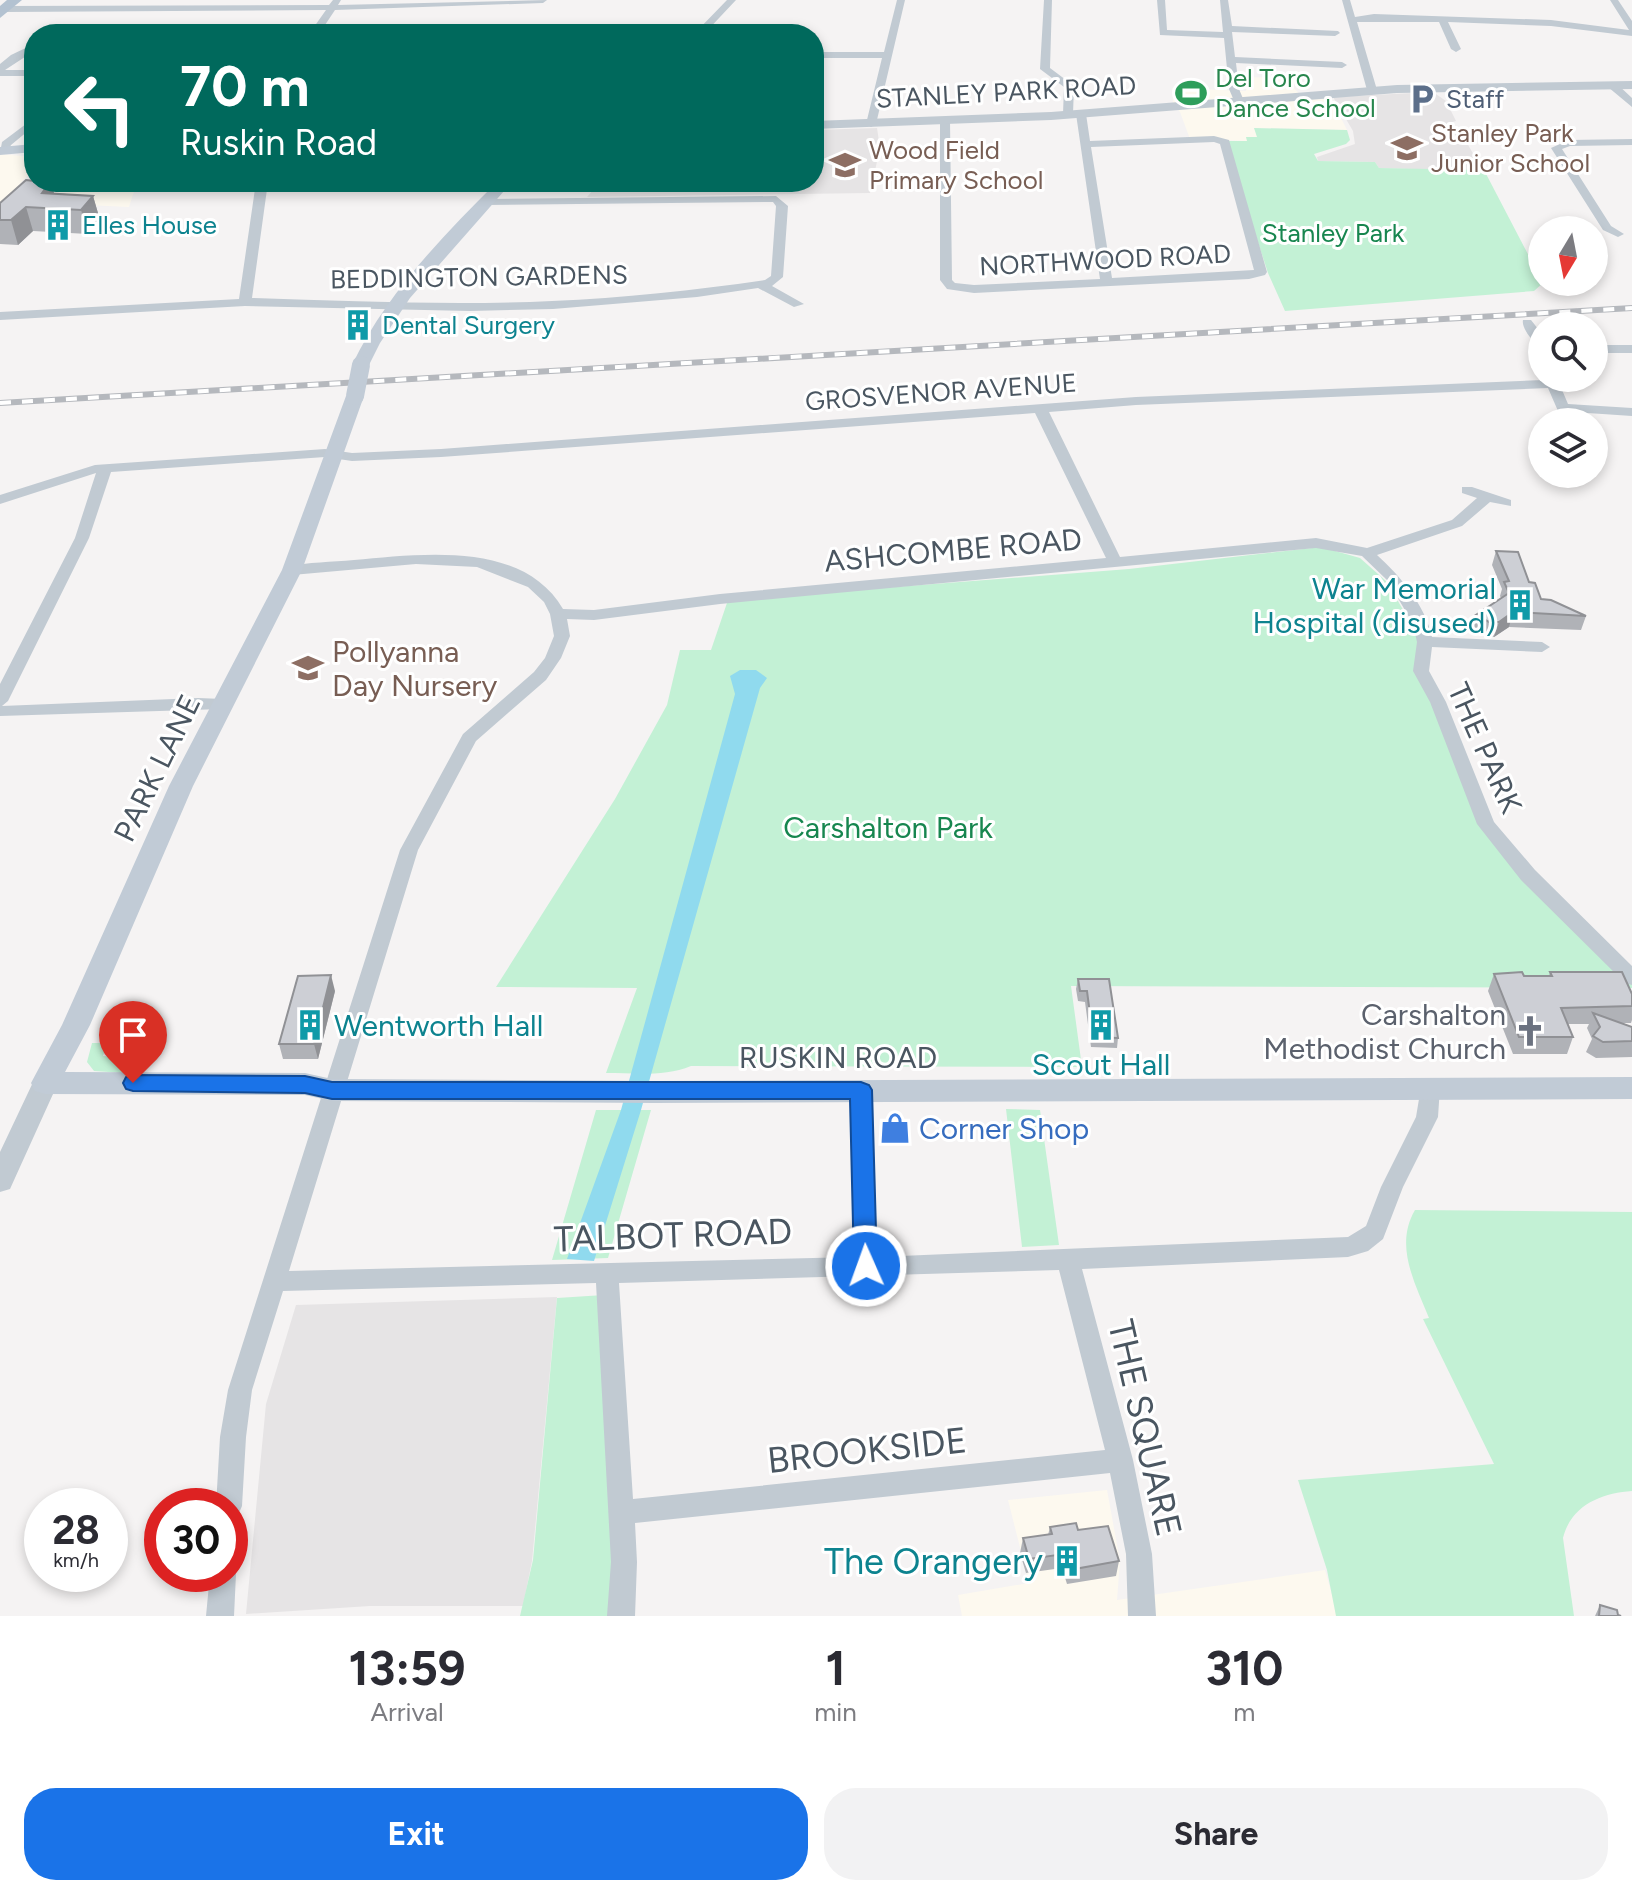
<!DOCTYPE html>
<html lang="en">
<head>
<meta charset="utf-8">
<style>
	body { margin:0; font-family:Figtree,sans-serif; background:#f2f2f3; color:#2b2b33; height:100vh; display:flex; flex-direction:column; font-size:30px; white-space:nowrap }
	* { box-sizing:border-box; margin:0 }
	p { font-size:26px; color:#7c7c81 }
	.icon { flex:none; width:44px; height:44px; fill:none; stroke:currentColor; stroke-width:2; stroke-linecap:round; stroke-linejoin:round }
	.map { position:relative; height:1616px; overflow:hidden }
	.details { display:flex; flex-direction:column; background:#fff; flex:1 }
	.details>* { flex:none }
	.hud { position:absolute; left:24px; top:24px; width:800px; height:168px; border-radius:32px; box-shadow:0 4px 12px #0003; background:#00695c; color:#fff; overflow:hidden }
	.needle { width:52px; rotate:190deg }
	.tools { position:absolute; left:1528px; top:216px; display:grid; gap:16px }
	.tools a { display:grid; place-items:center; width:80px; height:80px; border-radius:50%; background:#fff; box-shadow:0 4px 12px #0003; font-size:40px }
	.speed { position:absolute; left:24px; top:1488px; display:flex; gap:16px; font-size:40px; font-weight:700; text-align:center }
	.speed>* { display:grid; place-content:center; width:104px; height:104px; border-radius:50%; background:#fff; box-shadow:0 4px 12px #0003; line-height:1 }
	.speed small { font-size:20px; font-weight:400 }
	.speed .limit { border:12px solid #d22; background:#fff; color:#111 }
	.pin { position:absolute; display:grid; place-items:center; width:68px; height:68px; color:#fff; margin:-82px -34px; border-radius:50% 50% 50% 0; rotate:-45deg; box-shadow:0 0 8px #0007 }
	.pin .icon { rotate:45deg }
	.me { position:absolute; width:88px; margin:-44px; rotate:358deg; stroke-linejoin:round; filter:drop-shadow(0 0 6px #0008) }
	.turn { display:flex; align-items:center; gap:28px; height:168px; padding:0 24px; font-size:36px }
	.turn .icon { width:104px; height:104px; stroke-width:2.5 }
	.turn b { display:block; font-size:56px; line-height:68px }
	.eta { display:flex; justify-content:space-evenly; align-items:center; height:136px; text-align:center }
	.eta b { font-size:48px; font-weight:700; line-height:56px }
	.button { display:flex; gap:16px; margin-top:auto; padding:16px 24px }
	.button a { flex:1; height:92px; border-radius:32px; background:#1a73e8; color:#fff; font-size:32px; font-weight:700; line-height:92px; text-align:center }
	.button a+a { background:#f2f2f3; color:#2b2b33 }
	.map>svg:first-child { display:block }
</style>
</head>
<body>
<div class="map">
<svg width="1632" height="1616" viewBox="0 0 1632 1616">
	<rect width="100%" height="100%" fill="#f5f3f3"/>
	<path fill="#fdf9ef" d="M1245,77L1283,78L1303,97L1330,96L1347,130L1254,128L1258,137L1248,141L1190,139L1180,112L1173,103L1172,88L1246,91Z
		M0,154L34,157V169L15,189L137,182L129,207L20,202L0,205Z
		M1107,1490L1120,1561L1117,1600L1325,1570L1338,1616H962L958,1595L1029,1583L1008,1500Z"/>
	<path fill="#e6e4e5" d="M1433,92L1446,101L1456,121L1449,123L1459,129L1483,171L1379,168L1375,162L1318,161L1317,157L1355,144L1353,131L1333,97Z
		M877,128L880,148L870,193L587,197L600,182H814V130Z
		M557,1297L532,1561L523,1606H370L246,1614L266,1404L296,1305Z"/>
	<path fill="#c3f1d5" d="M1254,128L1347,130L1350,140L1346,144L1314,154L1318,161L1375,162L1379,168L1484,170L1543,283L1534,291L1285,311L1268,273L1225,141H1247L1246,137H1257Z
		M1321,547L1360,558L1387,582L1421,641L1418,669L1474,806L1632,983V988L1071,986L1082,1067L691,1066C664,1077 634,1073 606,1073L637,988L496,987L615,799L667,705L680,650H711L728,600L1129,569Z
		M92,1043H107L103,1056L117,1057L115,1061L124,1073L94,1071L87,1062Z
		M1006,1109L1040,1110L1059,1245L1022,1247Z
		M596,1110H651L608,1258L552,1260Z
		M1415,1210L1632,1212V1491C1602,1493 1571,1505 1563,1538L1574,1616H1336L1327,1570L1298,1480L1494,1464L1423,1319L1429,1318C1415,1283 1394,1246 1415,1210Z
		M604,1295L613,1424L612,1616H520L533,1560L557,1298Z"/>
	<path fill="#90daee" d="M740,670H756L767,678L760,688L641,1110L594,1261L567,1259L621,1110L735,694L730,676Z"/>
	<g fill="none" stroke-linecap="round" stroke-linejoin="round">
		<path fill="#c1cad2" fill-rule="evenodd" d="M333,0H341L338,5L547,0L543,3L335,10L319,34H309L326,10L5,12L0,9L5,6L329,5Z
			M727,0H736L704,34H694Z
			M897,0H905L876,124L871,127L866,124L882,58H814V52H884Z
			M1044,0H1052L1050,68L1074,86L1073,114L1068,117L1063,114L1064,87L1040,69Z
			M1157,0H1165L1167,30L1223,32L1220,0H1228L1232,26L1338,31L1340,33L1335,36L1232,32L1235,57L1342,62L1347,65L1342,68L1236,63L1239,89L1244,101L1235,103L1229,89L1224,38L1160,35Z
			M1342,0H1350L1355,17L1374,14L1551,20L1629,30L1610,0H1618L1632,21V36L1551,26L1448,22L1461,49L1456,52L1451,49L1439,22H1357L1377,90L1372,93L1367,90Z
			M34,44V51L5,70H34V76H0V64L11,55Z
			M1608,83H1616L1632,98V107L1608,87Z
			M1081,111L1086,114L1090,141L1214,136L1229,140L1267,272L1265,275L1249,279L974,293L947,289L940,280V121L945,118L950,121L952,280L955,283L974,285L1100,279L1076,114ZM1214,142L1220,144L1254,270L1112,278L1091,147Z
			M34,118V126L11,145L7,153H0L2,142Z
			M1632,139V145L1570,146L1562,149L1611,226L1624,234L1618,237L1603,230L1551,148L1569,140Z
			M256,182H268L252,298C352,301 452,306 552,301C623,298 695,290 765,280L771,276L776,206L773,202L485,205L479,202L485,199L776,196L788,206L783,277L772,286L804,304L794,307L758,288L697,297L553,309L470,311L245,306L0,320V312L239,299Z
			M1523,320H1531L1542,334V347C1534,344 1521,328 1523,320Z
			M1594,345H1632V353H1594Z
			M1543,378H1557L1568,404L1632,408V416L1558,411L1548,388L1136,405L1049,412L1120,557L1316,538L1367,548L1452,520L1477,498L1462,493V487H1472L1511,500V506L1490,502L1462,526L1377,555C1401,577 1425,605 1432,637L1542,642L1550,647L1542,652L1432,647L1429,671L1446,702L1494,822L1535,870L1632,966V985L1625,983L1521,880L1477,824L1430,702L1413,671L1417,642L1413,624L1388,581L1362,556L1316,548L720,604L594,620L567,619L570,636L561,658L546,680L476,741L418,850L289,1271L854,1257L850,1090L854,1084L861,1082L868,1084L872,1090L877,1257L1348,1237L1366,1226L1381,1187L1416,1117L1422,1081L1429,1079L1436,1081L1440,1087L1438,1117L1403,1187L1383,1239L1368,1251L1348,1257L1082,1269L1133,1460L1152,1554L1156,1616H1128L1126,1554L1110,1473L635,1523L637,1562L635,1616H607L611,1562L596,1283L283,1291L252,1390L246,1437L242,1506L238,1515L230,1518V1506H216L220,1437L228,1390L400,850L463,734L534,672L545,658L554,636L550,614L544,602L528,587L477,567L416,564L292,575L287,573V567C308,562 332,562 354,560C421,554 523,540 563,609L594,610L720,594L1106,558L1035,413L441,457L352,461L325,457L111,472L89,538L8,701L2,706L198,698L223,699L231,704L223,709L0,716V684L75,538L96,473L0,504V495L95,465L325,449L352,453L441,449L1136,397L1544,380ZM1059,1270L1105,1450L633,1499L619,1283Z
			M230,1564L236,1574L234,1616H206L210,1574H230Z"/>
		<path fill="#c1cad2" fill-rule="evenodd" d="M1632,81V89L1397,93L1051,120L814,129V121L1051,112L1397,85Z
			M45,1073L54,1076L58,1083L10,1189L0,1192V1152L36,1076Z"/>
		<path fill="#c1cbd6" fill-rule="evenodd" d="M34,144V152L0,155V147Z
			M497,182H512L410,298L380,343L367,369H355L352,365C386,294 442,237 497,182Z
			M355,391L364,396L302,570L193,786L90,1025L65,1072L305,1073L332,1079L654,1081L1632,1077V1099L654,1103L332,1101L305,1095L45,1094L35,1091L31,1083L62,1025L169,786L282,570L346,396Z"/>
		<path fill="#b3c2d1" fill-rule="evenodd" d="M7,0H22L0,18V6Z"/>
		<defs>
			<path id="rail" d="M0,403L1632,308"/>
		</defs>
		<use href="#rail" stroke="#b5b8bd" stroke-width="6"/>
		<use href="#rail" stroke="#fff" stroke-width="4" stroke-dasharray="11" stroke-linecap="butt"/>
		<path stroke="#c1cbd6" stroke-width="18" d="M355,396L361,365"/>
	</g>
	<path fill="#b0b2b7" d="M51,182L54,193L93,196L100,220L88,234L33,231L18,245L0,244V203Z
		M1496,551L1529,582L1541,599L1586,616L1581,630L1509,627L1494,637L1485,636L1472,630L1476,615L1501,598L1500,596L1502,589L1492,565Z
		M1550,972L1632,994V1020L1631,1023H1623L1632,1027V1057L1596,1058L1586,1052L1592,1039L1587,1028L1589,1024H1568L1573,1037L1567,1054H1513L1488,991L1494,974L1549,976Z
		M1078,979L1118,1038L1117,1048L1091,1047L1085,1002L1078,1001L1076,989Z
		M335,991L318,1059H283L279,1044Z
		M1050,1527L1078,1530L1119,1561L1116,1576L1067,1584L1062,1568L1026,1573L1020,1553L1023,1538L1048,1535Z
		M1600,1605L1618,1615L1621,1616H1595Z"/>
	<path fill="#909195" d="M51,182L57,205L42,193Z
		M93,196L100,220L88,234L81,210Z
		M26,207L33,231L18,245L11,220Z
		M1513,612L1509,627L1494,637L1499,622Z
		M331,975L335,991L318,1059L314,1044Z"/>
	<path fill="#cdcfd5" stroke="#909195" stroke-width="2" d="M26,180L34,181V182H50L42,193L93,196L81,210L26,207L11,220H0V203Z
		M1496,551L1518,552L1529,582L1535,583L1541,599L1551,600L1586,616L1513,612L1499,622H1489L1476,615L1509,593L1504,582L1509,581Z
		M1522,972L1524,976H1552L1550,972H1622L1632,994V1006L1561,1008L1573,1037H1519L1494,974Z
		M331,975L314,1044H279L298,976Z
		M1078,979H1109L1118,1038L1093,1037L1087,991H1080Z
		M1593,1013L1632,1027V1041L1603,1042L1593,1036L1600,1027Z
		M1076,1523L1078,1530L1108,1526L1119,1561L1069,1570L1064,1554L1029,1559L1023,1538L1052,1534L1050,1527Z
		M1600,1605L1617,1610L1618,1615L1621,1616H1599Z"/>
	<path fill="#1a73e8" stroke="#114b97" stroke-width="2" d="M133,1075L305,1076L332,1082H861L869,1085L872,1090L877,1266L874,1273L866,1276L857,1273L854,1266L850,1099H332L305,1093L133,1091L126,1089L123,1083L126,1077Z"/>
	<defs>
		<symbol id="stadium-bare" viewBox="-9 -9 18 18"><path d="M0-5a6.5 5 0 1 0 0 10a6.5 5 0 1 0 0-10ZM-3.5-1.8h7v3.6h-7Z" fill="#2e9e5b" stroke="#fff" stroke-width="2.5" paint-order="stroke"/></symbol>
		<symbol id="parking-bare" viewBox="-9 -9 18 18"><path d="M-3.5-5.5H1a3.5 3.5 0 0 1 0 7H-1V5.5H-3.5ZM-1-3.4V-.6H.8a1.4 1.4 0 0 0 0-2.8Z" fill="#5c6f8a" stroke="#fff" stroke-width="2.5" paint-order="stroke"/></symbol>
		<symbol id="school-bare" viewBox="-9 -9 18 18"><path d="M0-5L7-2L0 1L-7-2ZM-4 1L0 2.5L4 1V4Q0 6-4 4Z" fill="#8d6e63" stroke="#fff" stroke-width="2.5" paint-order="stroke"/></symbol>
		<symbol id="building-bare" viewBox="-9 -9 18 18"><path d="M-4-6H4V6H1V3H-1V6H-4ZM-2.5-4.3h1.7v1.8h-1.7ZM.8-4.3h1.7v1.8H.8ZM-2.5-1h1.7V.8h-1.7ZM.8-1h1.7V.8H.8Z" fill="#0f9aa8" stroke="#fff" stroke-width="2.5" paint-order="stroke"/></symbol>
		<symbol id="church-bare" viewBox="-9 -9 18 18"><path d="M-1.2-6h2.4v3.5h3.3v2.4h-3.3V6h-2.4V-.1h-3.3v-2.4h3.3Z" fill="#6b7280" stroke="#fff" stroke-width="2.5" paint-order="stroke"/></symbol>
		<symbol id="shop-bare" viewBox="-9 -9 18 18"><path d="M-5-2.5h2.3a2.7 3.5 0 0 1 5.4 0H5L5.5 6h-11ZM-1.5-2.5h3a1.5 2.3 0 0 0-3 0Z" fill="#3f7fe0" stroke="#fff" stroke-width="2.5" paint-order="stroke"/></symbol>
	</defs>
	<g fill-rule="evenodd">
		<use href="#stadium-bare" x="1169" y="71" width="44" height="44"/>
		<use href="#parking-bare" x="1400" y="77" width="44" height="44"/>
		<use href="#school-bare" x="1385" y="126" width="44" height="44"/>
		<use href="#school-bare" x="823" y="143" width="44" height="44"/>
		<use href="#building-bare" x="36" y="203" width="44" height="44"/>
		<use href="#building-bare" x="336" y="303" width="44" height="44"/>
		<use href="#building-bare" x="1498" y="583" width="44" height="44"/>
		<use href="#school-bare" x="286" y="646" width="44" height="44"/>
		<use href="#building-bare" x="288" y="1003" width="44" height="44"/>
		<use href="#building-bare" x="1079" y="1003" width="44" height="44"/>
		<use href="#church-bare" x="1508" y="1009" width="44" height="44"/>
		<use href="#shop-bare" x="873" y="1106" width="44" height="44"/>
		<use href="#building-bare" x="1045" y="1539" width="44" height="44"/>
	</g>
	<g text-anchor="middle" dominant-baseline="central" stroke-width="6" stroke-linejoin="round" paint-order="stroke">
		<g font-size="26" fill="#27864d" stroke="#fff" text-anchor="start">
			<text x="1215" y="78">Del Toro<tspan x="1215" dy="30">Dance School</tspan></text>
		</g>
		<g font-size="26" fill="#4a5661" stroke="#fff">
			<text transform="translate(1006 92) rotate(-3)">STANLEY PARK ROAD</text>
			<text transform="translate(1105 260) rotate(-3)">NORTHWOOD ROAD</text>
			<text transform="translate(479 277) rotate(-1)">BEDDINGTON GARDENS</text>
			<text transform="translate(941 392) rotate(-4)">GROSVENOR AVENUE</text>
		</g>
		<g font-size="26" fill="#4e5e75" stroke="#fff" text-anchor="start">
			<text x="1446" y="99">Staff</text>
		</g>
		<g font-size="26" fill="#785e54" stroke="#fff" text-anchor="start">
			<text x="1431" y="133">Stanley Park<tspan x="1431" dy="30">Junior School</tspan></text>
			<text x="869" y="150">Wood Field<tspan x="869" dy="30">Primary School</tspan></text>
		</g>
		<g font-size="26" fill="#0d838f" stroke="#fff" text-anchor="start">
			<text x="82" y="225">Elles House</text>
			<text x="382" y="325">Dental Surgery</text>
		</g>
		<g font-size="26" fill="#17864f" stroke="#fff">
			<text x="1333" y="233">Stanley Park</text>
		</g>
		<g font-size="30" fill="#4a5661" stroke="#fff">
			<text transform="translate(953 550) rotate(-5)">ASHCOMBE ROAD</text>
			<text transform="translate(1485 748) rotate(66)">THE PARK</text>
			<text transform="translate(157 768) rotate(-64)">PARK LANE</text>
			<text x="838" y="1057">RUSKIN ROAD</text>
		</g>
		<g font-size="30" fill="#0d838f" stroke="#fff" text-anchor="end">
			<text x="1496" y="588">War Memorial<tspan x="1496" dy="34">Hospital (disused)</tspan></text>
			<text x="334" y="1025" text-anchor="start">Wentworth Hall</text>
			<text x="1101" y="1064" text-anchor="middle">Scout Hall</text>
		</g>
		<g font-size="30" fill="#785e54" stroke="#fff" text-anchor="start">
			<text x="332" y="651">Pollyanna<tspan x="332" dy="34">Day Nursery</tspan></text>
		</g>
		<g font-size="30" fill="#17864f" stroke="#fff">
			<text x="888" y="827">Carshalton Park</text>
		</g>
		<g font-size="30" fill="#5b616d" stroke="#fff" text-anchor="end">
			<text x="1506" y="1014">Carshalton<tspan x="1506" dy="34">Methodist Church</tspan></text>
		</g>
		<g font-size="30" fill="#366cbe" stroke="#fff" text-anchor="start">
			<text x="919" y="1128">Corner Shop</text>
		</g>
		<g font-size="36" fill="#4a5661" stroke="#fff">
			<text transform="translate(673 1235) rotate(-2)">TALBOT ROAD</text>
			<text transform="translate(1145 1428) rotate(77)">THE SQUARE</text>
			<text transform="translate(867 1450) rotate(-6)">BROOKSIDE</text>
		</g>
		<g font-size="36" fill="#0d838f" stroke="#fff" text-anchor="end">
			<text x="1043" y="1561">The Orangery</text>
		</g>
	</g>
</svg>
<div class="tools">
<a><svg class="needle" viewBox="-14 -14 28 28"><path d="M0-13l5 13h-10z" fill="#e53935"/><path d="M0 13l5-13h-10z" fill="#7c7c81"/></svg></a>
<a><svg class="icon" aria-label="search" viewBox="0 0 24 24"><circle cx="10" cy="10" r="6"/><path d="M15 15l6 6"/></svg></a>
<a><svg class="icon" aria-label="layers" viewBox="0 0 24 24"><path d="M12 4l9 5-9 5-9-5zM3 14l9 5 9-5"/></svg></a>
</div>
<div class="speed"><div>28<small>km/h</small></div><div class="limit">30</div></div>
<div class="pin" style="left:133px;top:1083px;background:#d93025"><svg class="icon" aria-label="arrive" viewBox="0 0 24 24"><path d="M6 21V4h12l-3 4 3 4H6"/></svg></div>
<svg class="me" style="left:866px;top:1266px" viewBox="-20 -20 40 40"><circle r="17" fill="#1a73e8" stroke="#fff" stroke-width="3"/><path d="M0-11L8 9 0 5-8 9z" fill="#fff"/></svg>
<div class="hud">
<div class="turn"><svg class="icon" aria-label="left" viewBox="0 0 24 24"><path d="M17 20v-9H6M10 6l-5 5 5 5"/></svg><div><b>70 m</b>Ruskin Road</div></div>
</div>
</div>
<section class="details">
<div class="eta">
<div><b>13:59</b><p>Arrival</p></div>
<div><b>1</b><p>min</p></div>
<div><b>310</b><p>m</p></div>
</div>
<div class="button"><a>Exit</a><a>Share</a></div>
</section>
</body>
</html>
